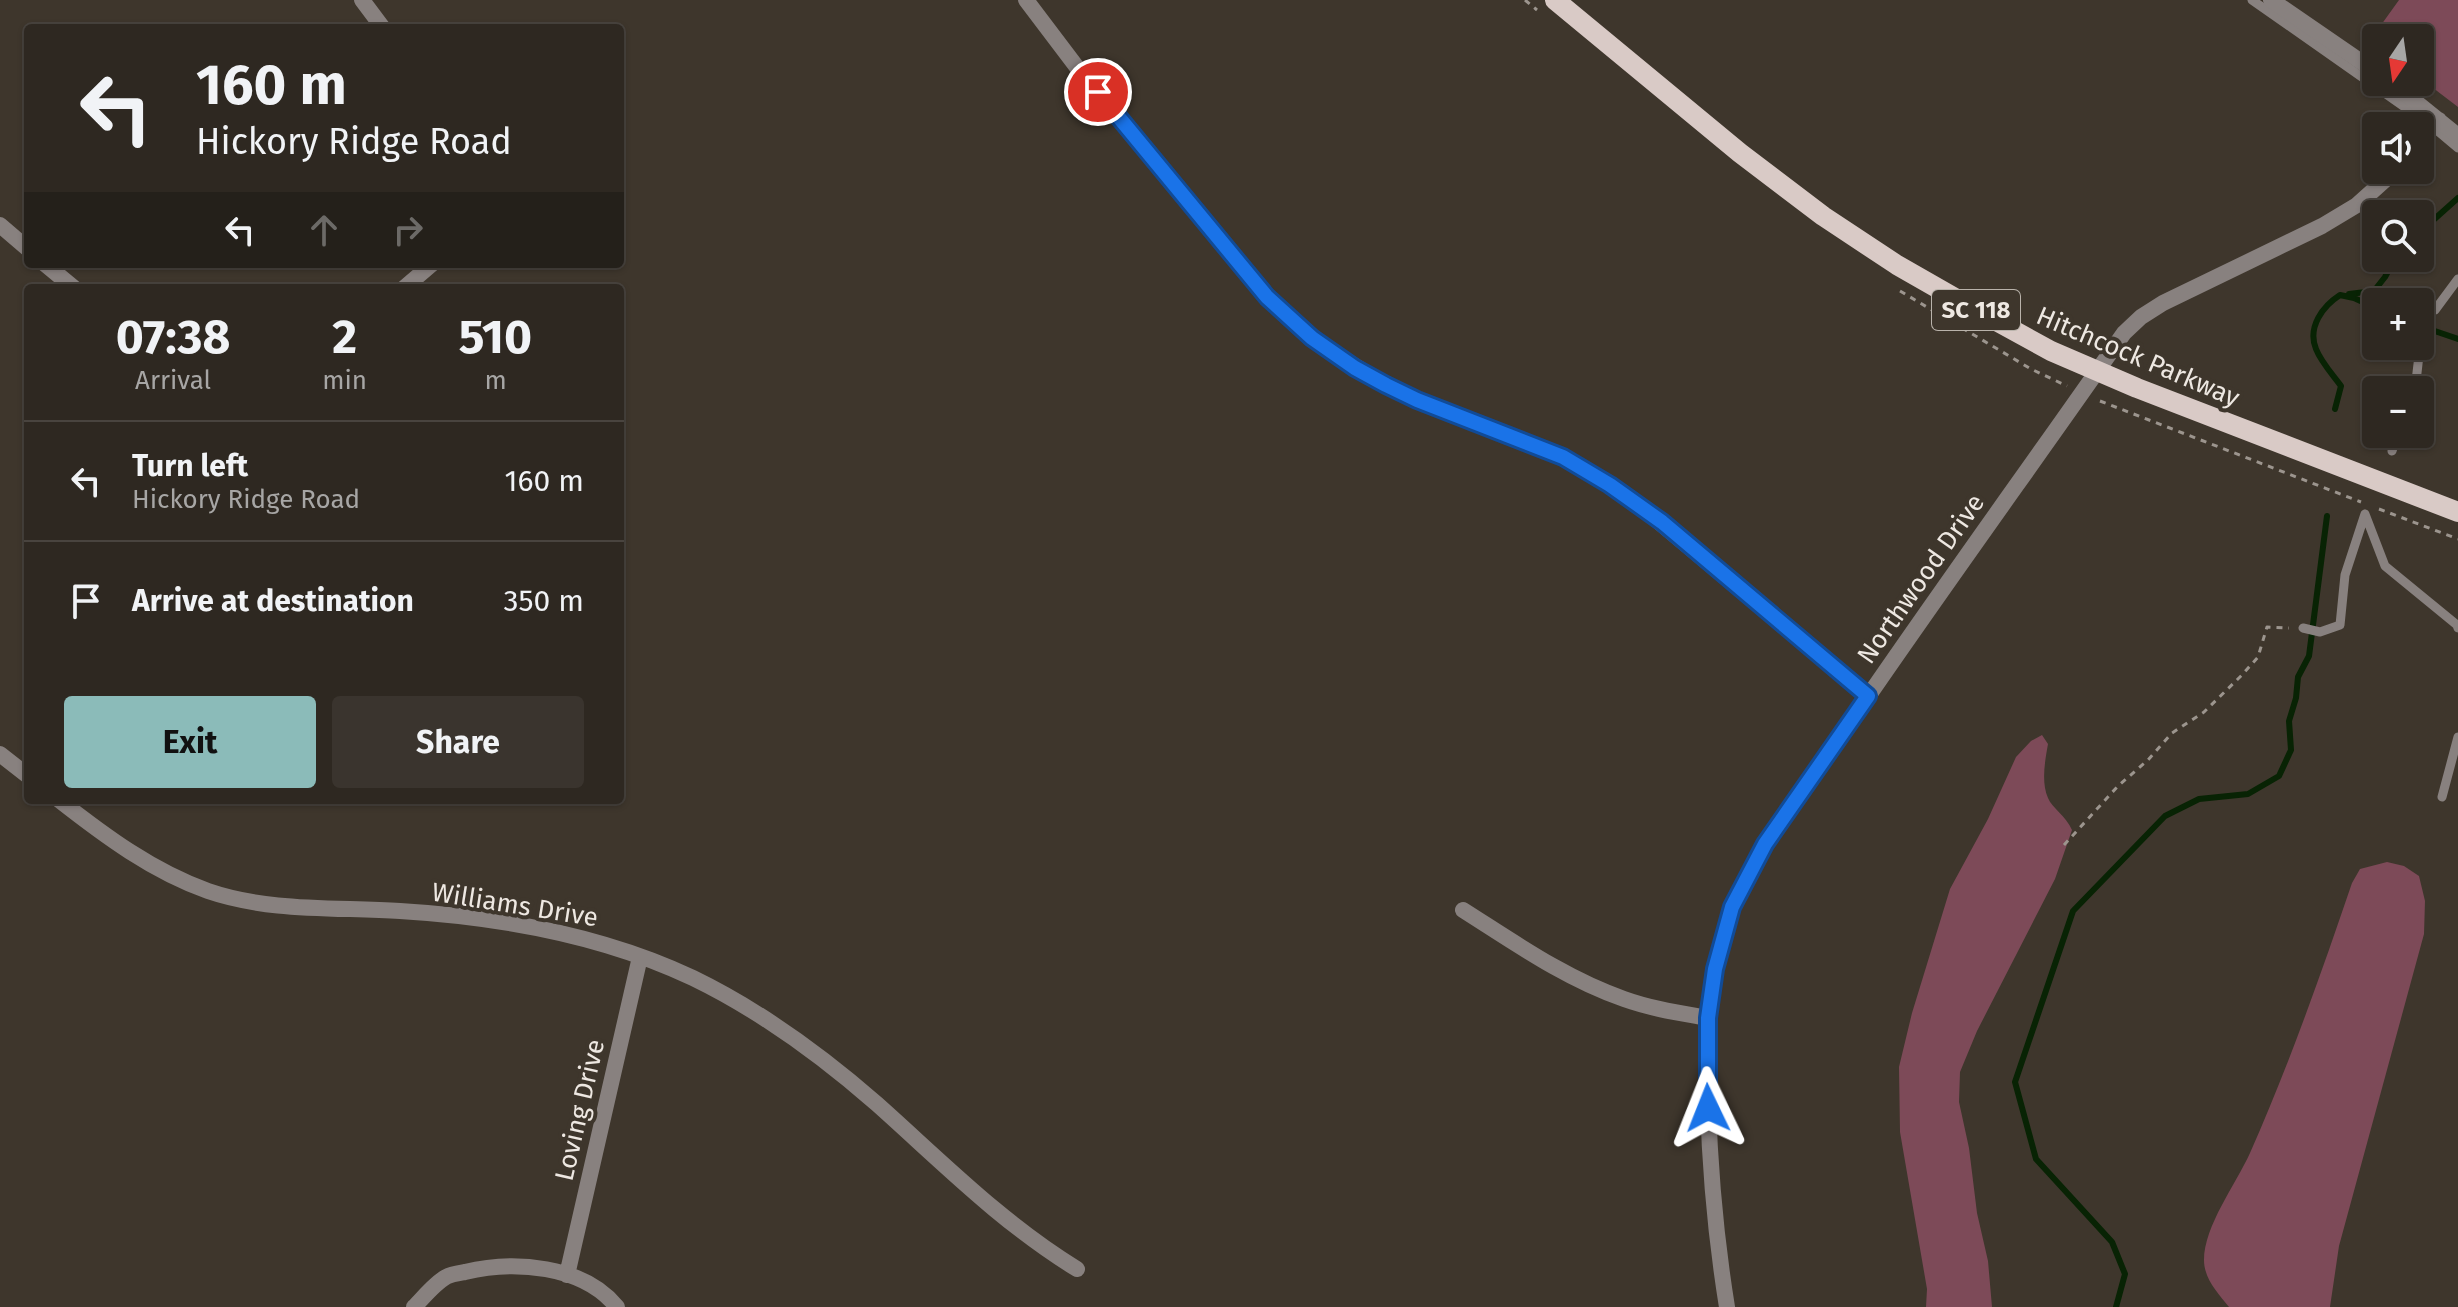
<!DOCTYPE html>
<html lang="en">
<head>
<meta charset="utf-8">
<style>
	body { margin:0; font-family:"Fira Sans",sans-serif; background:#3a342e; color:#f1f3f6; height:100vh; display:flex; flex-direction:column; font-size:30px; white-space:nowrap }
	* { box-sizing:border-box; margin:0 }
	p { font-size:26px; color:#a7a6a5 }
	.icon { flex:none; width:44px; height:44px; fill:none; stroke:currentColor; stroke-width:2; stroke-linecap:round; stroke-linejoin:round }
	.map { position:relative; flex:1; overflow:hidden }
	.sheet { position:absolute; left:24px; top:284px; width:600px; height:520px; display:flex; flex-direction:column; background:#2e2821; border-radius:8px; box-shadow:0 2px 6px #0004,0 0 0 2px #49443f }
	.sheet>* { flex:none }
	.top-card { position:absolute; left:24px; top:24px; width:600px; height:244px; border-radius:8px; box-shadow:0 2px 6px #0004,0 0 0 2px #49443f; background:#2e2821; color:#f1f3f6; overflow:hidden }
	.needle { width:52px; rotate:193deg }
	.buttons { position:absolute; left:2362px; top:24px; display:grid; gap:16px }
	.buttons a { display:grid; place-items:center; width:72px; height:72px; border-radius:8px; background:#2e2821; box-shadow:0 2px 6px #0004,0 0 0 2px #49443f; font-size:40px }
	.pin { position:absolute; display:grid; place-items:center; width:68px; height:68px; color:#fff; margin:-34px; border:4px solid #fff; border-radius:50%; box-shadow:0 2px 8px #0007 }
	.me { position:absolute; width:88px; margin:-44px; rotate:358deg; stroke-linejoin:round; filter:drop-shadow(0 0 6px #0008) }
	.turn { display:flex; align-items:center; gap:28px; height:168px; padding:0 40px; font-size:36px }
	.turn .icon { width:104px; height:104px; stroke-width:2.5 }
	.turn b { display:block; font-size:56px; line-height:68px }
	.lanes { display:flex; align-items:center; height:76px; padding:0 40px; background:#0003; justify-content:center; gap:40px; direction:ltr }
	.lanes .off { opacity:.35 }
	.eta { display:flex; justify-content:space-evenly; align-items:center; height:136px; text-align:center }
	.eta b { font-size:48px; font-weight:700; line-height:56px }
	.action { display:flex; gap:16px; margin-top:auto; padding:16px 40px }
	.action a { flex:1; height:92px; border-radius:8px; background:#8bbbb9; color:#111; font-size:32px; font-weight:700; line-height:92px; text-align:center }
	.action a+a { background:#3a342e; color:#f1f3f6 }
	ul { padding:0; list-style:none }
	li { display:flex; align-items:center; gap:24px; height:120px; padding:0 40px; border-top:2px solid #49443f }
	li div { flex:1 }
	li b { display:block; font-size:30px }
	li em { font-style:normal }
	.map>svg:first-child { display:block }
</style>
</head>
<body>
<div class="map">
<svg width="2458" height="1307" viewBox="0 0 2458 1307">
	<rect width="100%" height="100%" fill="#3e362c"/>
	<path fill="#7d4a58" d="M2399,0H2458V107L2420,78V38H2376V43L2371,39Z
		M2042,735L2048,744C2045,761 2041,782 2048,798C2052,808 2066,816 2072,830L2055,879L1977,1031L1960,1072L1959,1102L1969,1148L1977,1213L1988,1261L1992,1307H1926L1927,1289L1900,1132L1899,1067L1912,1013L1950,889L1988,819L2016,757L2031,741Z
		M2387,862L2404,866L2419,876L2425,901L2424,934L2339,1246L2330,1307H2229C2218,1293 2204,1279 2204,1260C2204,1226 2236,1184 2250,1153C2289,1065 2321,974 2352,883L2360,869Z"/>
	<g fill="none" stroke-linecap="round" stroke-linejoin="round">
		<path stroke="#082304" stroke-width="6" d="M2420,232L2458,198
			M2349,294L2374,291L2385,277L2395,258
			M2420,326L2458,339
			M2335,409L2341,386C2333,375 2321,362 2316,349C2307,327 2323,306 2340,295L2354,298L2376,308
			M2116,1307L2125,1274L2112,1242L2036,1159L2015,1082L2073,911L2165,816L2199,799L2248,794L2279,776L2291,750L2289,721L2296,698L2298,677L2309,656L2327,516"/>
		<path stroke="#9c958e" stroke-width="3" stroke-dasharray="6 6" stroke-linecap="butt" d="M1525,0L1537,10
			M1900,291L2031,369L2067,386
			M2100,401L2361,502
			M2379,509L2458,539
			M2064,845L2118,786L2148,760L2172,733L2204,712L2242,675L2258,657L2267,627L2289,628"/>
		<path stroke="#88817f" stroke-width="9" d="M2252,0L2433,127L2458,148
			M2435,310L2458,279
			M2415,390L2421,338
			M2392,451L2398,434
			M2365,514L2385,566L2457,625L2458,628
			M2303,628L2320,632L2340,625L2345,575L2365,514
			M2442,797L2458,737"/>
		<path stroke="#88817f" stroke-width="16" d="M362,0L383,28
			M1026,0L1079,70L1267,297L1326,348L1386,385L1417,400L1563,457L1629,497L1868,696
			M2271,0L2376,72
			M2391,82L2458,136
			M2420,142L2439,120
			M0,225L28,249
			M45,264L74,288
			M404,288L432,264
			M0,754L28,776
			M59,800C105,836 152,871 208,891C269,912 336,907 400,911C499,917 602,935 693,978C759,1010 822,1056 877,1104C942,1162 1003,1224 1077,1269
			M1463,910C1515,943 1566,979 1624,999C1652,1009 1680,1013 1708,1018
			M567,1275L640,957
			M414,1307C423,1298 435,1283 446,1277C451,1274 459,1273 465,1272C513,1260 583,1265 617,1307
			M1727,1307C1716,1239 1710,1172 1708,1103C1706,1047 1707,990 1723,935C1744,862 1797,801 1839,739C1932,602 2029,469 2124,333L2141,317L2163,303L2322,226L2357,205L2396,170"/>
		<path stroke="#d9cac6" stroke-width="20" d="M1555,0L1740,153L1823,216L1897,265L1960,301L2051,351L2137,388L2458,512"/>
	</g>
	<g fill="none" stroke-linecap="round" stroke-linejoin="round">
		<defs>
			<path id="route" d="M1098,92L1267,297L1312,338L1355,368L1386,385L1417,400L1563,457L1610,485L1662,522L1868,696L1765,844L1732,907L1715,969L1708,1018V1108"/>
		</defs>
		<use href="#route" stroke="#114b97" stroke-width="20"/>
		<use href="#route" stroke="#1a73e8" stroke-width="14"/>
	</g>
	<g text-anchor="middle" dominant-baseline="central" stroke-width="8" stroke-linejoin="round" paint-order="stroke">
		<rect fill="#3e362c" stroke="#b9b3ab" stroke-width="2" x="1932" y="290" width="88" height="40" rx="6"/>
		<g font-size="24" font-weight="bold" fill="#eee8e2">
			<text x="1976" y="310">SC 118</text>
		</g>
		<g font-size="26" fill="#eee8e2" stroke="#3e362c">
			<text transform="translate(2138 357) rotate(23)">Hitchcock Parkway</text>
			<text transform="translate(1921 579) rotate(-55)">Northwood Drive</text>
			<text transform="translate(515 905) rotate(9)">Williams Drive</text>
			<text transform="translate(580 1110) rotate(-77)">Loving Drive</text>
		</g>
	</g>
</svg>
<div class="buttons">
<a><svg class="needle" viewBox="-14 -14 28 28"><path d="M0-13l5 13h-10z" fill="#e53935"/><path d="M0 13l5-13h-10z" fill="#a7a6a5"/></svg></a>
<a><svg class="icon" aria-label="sound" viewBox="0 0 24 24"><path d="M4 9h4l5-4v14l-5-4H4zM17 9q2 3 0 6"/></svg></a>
<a><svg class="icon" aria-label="search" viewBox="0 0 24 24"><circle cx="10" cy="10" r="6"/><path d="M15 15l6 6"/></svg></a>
<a>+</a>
<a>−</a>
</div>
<div class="pin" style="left:1098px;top:92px;background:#d93025"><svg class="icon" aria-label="arrive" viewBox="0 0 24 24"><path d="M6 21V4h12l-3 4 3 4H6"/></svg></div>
<svg class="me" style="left:1708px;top:1108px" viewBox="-20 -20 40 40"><path d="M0-17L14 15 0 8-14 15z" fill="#1a73e8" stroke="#fff" stroke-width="4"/></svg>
<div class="top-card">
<div class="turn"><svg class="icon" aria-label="left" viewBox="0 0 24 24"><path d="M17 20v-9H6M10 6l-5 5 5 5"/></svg><div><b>160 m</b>Hickory Ridge Road</div></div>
<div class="lanes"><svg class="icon" aria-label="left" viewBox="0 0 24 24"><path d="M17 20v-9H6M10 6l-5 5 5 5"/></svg><svg class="icon off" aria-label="ahead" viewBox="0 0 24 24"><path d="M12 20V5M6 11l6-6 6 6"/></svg><svg class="icon off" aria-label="right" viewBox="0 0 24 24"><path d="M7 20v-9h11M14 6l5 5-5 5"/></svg></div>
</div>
<section class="sheet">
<div class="eta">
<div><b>07:38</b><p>Arrival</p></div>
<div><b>2</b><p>min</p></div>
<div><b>510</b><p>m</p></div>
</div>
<ul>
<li><svg class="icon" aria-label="left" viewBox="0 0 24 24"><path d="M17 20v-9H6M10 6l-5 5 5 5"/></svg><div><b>Turn left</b><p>Hickory Ridge Road</p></div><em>160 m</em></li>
<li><svg class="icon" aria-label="arrive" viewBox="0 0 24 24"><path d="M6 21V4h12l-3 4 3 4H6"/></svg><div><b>Arrive at destination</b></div><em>350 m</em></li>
</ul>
<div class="action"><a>Exit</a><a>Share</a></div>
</section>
</div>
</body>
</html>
